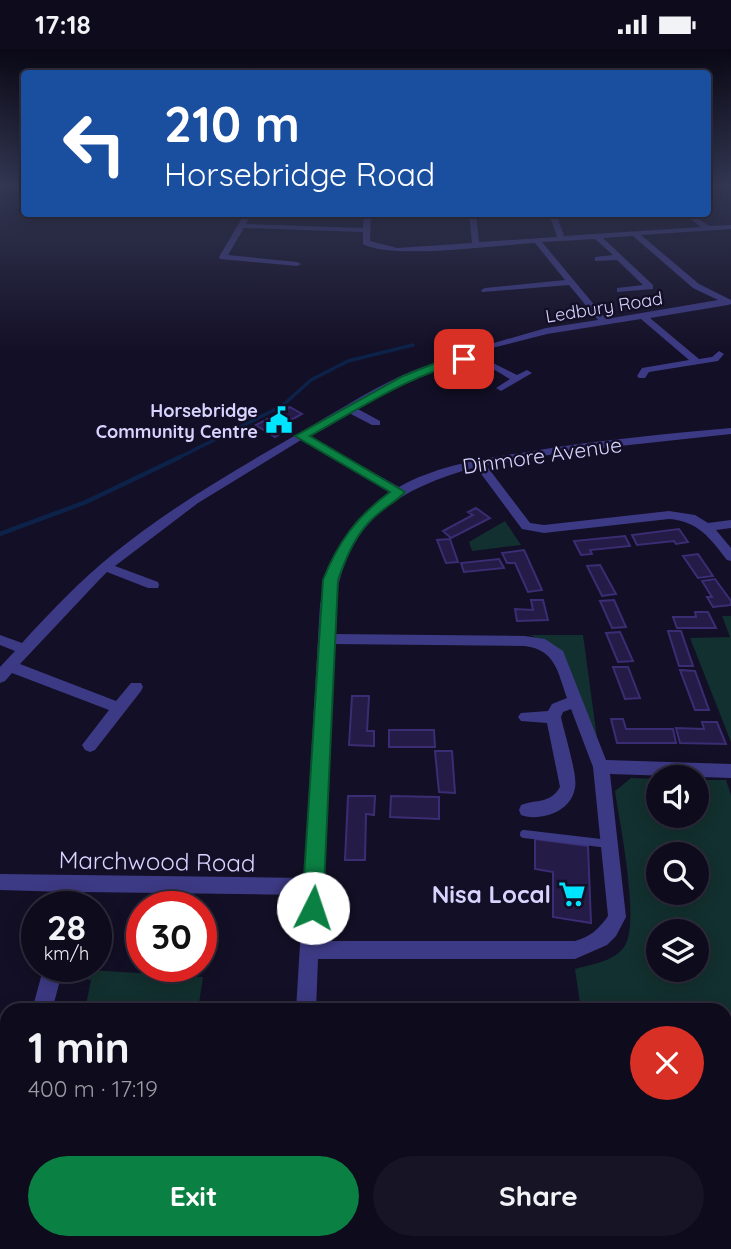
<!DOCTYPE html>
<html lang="en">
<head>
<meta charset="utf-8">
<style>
	body { margin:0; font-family:Quicksand,sans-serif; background:#171425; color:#f1f3f6; height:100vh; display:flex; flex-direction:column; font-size:26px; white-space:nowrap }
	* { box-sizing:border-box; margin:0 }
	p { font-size:23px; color:#9b9ba3 }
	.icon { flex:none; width:38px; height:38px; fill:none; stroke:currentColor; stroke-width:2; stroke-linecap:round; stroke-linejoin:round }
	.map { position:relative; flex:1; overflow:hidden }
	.drawer { position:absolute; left:0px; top:954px; width:732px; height:247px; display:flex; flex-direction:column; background:#0e0b1c; border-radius:21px 21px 0 0; box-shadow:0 4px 18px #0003,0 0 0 2px #2e2b3b }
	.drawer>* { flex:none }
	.guide { position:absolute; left:21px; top:21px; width:690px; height:147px; border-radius:7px; box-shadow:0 4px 18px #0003,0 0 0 2px #2e2b3b; background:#1a4fa0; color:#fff; overflow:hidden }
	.tools { position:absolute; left:646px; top:716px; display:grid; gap:14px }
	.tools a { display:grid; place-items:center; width:63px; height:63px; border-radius:50%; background:#0e0b1c; box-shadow:0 4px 18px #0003,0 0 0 2px #2e2b3b; font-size:35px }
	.speed { position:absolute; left:21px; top:842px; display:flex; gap:14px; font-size:35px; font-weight:700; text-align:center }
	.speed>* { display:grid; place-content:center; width:91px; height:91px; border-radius:50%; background:#0e0b1c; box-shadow:0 4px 18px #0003,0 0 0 2px #2e2b3b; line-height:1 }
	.speed small { font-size:18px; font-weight:400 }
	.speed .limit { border:10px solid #d22; background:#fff; color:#111 }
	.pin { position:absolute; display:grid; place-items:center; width:60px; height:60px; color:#fff; margin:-30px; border-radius:14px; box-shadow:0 4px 10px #0006 }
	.me { position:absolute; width:77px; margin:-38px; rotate:4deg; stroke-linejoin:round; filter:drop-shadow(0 0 5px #0008) }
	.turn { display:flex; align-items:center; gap:24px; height:147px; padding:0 28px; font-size:32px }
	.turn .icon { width:91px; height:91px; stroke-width:2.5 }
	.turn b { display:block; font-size:49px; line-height:60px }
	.round { display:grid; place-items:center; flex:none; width:74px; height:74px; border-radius:37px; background:#171425 }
	.head { display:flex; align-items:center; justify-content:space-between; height:119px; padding:0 28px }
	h1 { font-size:42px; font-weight:700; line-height:52px }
	.cta { display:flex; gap:14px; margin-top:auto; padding:14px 28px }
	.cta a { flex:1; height:80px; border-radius:42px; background:#0b8043; color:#fff; font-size:28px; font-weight:700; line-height:80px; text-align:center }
	.cta a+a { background:#171425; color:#f1f3f6 }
	.status { display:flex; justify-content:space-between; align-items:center; height:49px; padding:0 35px; background:#0e0b1c; direction:ltr }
	.status svg { height:19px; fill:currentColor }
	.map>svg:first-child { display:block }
</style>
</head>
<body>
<div class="status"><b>17:18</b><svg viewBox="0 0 49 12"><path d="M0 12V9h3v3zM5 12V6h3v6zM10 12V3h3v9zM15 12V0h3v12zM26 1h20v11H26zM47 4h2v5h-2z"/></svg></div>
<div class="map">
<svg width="731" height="1200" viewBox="0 0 731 1200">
	<rect width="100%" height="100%" fill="#130f26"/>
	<path fill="#12302f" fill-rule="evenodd" d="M505,472L521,496L472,502L469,493Z
		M722,567H731V693L690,589L730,588Z
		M530,586H583L601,718L553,596Z
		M631,729L658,730V766H696L697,731H726L731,746V1200H540L548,1194H724V961H581L575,920C592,915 613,913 624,898C641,876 619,771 615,742ZM696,805V844H658V805ZM696,882V920H658V882Z
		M90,921L203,928L198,961H85L91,931H88Z"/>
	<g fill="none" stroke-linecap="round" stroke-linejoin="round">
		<path stroke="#0c2248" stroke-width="3.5" d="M176,410L282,357L311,331L348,312L413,296"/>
		<path stroke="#0c2248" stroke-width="4.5" d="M0,485L86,453L180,408"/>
	</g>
	<path fill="#241b47" stroke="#3b2d73" stroke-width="2" d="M290,358L302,365L278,378L285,382L275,388L256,376Z
		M476,459L490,469L451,489L443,482L473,466L468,463Z
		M679,480L688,493L676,495L674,492L637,496L632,486Z
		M625,487L630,497L590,501L592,505L581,506L574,492Z
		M450,490L458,513L446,514L437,491Z
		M524,501L542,541L528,543L515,514H507L502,504Z
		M698,505L713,527L698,529L683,507Z
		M499,510L504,519L464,523L461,514Z
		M600,516L616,545L602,547L587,517Z
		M715,530L731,552V556L713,558L707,548H712L702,532Z
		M531,551H543L548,571L517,572L515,560L533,561Z
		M614,551L626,578L612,579L600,552Z
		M695,563H708L716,579H677L673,568H696Z
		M668,582H681L693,617H679Z
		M620,583L633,612L618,613L606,584Z
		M613,618H628L640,649L625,650Z
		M680,621L695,622L709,661H695Z
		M352,647H369L367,682H374V697L349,696Z
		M611,670H623L626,680H673L676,694H617Z
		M702,673H717L726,695L680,694L676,679L704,680Z
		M389,681H434L435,698H389Z
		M435,702H452L455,744L439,743Z
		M348,747H375L374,766L366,765L365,811H345Z
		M391,747L439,748V770L390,768Z
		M535,790L588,797L591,874L553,868V823L535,820Z"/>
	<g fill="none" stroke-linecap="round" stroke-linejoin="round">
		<path stroke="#3d3a85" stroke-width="8" d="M524,785L609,795"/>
		<path fill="#3d3a85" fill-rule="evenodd" d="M245,164H252L246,175L363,179L364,164H371L370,192L397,199L472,194L469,164H476L479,193L557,188L549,164H556L564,187L701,178L682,164H690L709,177L731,176V180L641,186L699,235L731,251V255L728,256L650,269L699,310L712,308L719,302L724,305L718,312L649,323L645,329H639L637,327L642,319L689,311L641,270L547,285L480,302V298L546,279L598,271L569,236L482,243L481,241L485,239L565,231L535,194C497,196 393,211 363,195V183L244,179L228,206L297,213L301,215L297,217L220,210L219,208ZM633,187L693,239L718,251L606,270L542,193L595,190L613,206L595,208V212L617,211L643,236L617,239V243L653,240V236L603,189Z
			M473,307L493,314L517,326L527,321L532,324L501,342L496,339L510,330C499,324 487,315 474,313C442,307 385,343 356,359L380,372V376H372L349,364L309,387L399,438C440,415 488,409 533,402C599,391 665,385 731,379V385L574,402L486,416L530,474L544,476L669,462L695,466L708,474L731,471V479L716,481L731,499V512L727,511C710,489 698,472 669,470L544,484L522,480L476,418C381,445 337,482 332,585L525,587L545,590L563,602L606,711L731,715V729L610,725L626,868L616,887L607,896L575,910H318L316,961H296L303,846L84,843L80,858H62L66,843L0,841V825L304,829L320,556C333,505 345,473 392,444L301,391L198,454L115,517L158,533L159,536L158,539H148L107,523L100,530L20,615L116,652L131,634H141L143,638L141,642L95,701L90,703L85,701L82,696L109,661L12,624L5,632L0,634V618L15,602L0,596V586L22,594C51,562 80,532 113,505C177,453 248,414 318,373C365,346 418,310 473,307ZM332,595L525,597C556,601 558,624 567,649L552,655L548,662L521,664L518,668L521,672L547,674L560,738C550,755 537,750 521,756L519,761L521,766C532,770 544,768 554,764C564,760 573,751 575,739C578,727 564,683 561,668L563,663L571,660L593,718L608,867C599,880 590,888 575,892H319Z
			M44,917H64L52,961H32Z
			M7,1076V1120L0,1123V1079Z
			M0,1151H7V1175H0Z
			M204,1194H232L229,1200H201Z
			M316,1194H340L343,1200H319Z"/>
	</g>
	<linearGradient id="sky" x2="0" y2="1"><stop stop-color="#0a0815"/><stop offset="0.45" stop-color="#333752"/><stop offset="1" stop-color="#333752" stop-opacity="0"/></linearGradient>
	<rect width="731" height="304" fill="url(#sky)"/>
	<path fill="#0b8043" stroke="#07532c" stroke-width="2" d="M464,307L469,310L468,312C411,325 361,359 310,387L405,443C398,451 387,457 379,464C357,481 347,506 338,531L323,859L320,866L313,869L305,866L302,859L323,531C338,493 357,467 390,443L295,387L403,327L443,311Z"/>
	<defs>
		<symbol id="civic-bare" viewBox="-9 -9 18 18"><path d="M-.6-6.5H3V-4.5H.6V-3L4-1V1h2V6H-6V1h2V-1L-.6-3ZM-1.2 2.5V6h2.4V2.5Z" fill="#00e5ff" stroke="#130f26" stroke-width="2.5" paint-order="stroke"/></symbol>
		<symbol id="supermarket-bare" viewBox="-9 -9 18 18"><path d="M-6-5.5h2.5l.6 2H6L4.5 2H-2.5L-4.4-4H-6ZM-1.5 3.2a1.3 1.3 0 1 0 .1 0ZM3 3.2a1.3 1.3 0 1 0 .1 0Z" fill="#00e5ff" stroke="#130f26" stroke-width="2.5" paint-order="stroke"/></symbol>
	</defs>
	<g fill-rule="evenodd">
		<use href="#civic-bare" x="260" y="352" width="38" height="38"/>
		<use href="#supermarket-bare" x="553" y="826" width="38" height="38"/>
	</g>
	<g text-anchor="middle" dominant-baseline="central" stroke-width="5" stroke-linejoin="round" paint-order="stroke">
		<g font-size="18" fill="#d9d4ff" stroke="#130f26">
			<text transform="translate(604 258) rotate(-9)">Ledbury Road</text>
		</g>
		<g font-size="18" font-weight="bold" fill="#d9d4ff" stroke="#130f26" text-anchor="end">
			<text x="258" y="361">Horsebridge<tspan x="258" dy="21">Community Centre</tspan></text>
		</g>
		<g font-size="21" fill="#d9d4ff" stroke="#130f26">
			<text transform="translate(542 406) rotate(-8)">Dinmore Avenue</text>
		</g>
		<g font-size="24" fill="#d9d4ff" stroke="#130f26">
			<text transform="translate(157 812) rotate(1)">Marchwood Road</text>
		</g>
		<g font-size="24" font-weight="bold" fill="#d9d4ff" stroke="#130f26" text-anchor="end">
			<text x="551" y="845">Nisa Local</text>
		</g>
	</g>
</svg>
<div class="tools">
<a><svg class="icon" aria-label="sound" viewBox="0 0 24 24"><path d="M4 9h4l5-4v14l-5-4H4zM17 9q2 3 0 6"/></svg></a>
<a><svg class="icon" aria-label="search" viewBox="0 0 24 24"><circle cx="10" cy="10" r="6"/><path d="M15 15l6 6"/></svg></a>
<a><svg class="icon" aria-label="layers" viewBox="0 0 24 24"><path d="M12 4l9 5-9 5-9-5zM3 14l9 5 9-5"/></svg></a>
</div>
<div class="speed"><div>28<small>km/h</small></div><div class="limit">30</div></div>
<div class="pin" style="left:464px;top:310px;background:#d93025"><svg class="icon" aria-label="arrive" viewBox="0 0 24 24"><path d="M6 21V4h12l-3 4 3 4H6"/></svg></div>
<svg class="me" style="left:313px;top:859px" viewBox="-20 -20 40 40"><circle r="19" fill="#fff"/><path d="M0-13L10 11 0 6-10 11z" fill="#0b8043"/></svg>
<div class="guide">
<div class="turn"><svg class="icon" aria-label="left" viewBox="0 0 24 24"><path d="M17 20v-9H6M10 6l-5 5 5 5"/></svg><div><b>210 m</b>Horsebridge Road</div></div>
</div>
<section class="drawer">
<div class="head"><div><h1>1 min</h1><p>400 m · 17:19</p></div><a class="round" style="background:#d93025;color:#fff"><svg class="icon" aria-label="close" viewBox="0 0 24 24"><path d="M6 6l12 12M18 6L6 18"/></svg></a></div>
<div class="cta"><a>Exit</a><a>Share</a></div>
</section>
</div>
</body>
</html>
